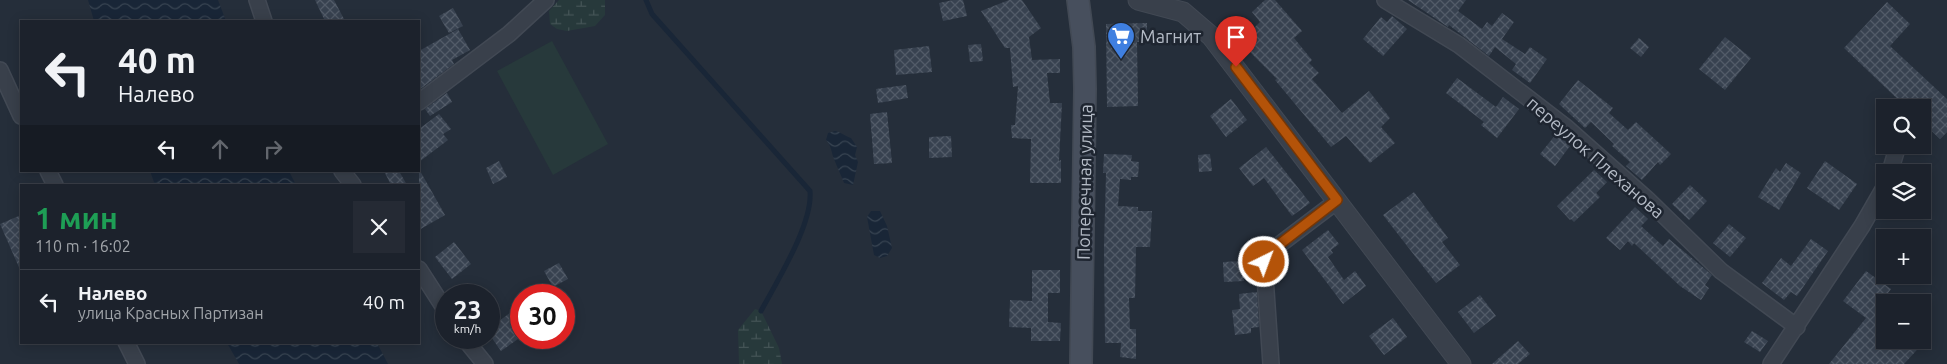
<!DOCTYPE html>
<html lang="ru">
<head>
<meta charset="utf-8">
<style>
	body { margin:0; font-family:Ubuntu,sans-serif; background:#252a34; color:#f1f3f6; height:100vh; display:flex; flex-direction:column; font-size:19px; white-space:nowrap }
	* { box-sizing:border-box; margin:0 }
	p { font-size:16px; color:#a0a4a9 }
	.icon { flex:none; width:28px; height:28px; fill:none; stroke:currentColor; stroke-width:2; stroke-linecap:round; stroke-linejoin:round }
	.map { position:relative; flex:1; overflow:hidden }
	.panel { position:absolute; left:20px; top:184px; width:400px; height:160px; display:flex; flex-direction:column; background:#1c222c; border-radius:0px; box-shadow:0 2px 12px #0003,0 0 0 1px #3a3f48 }
	.panel>* { flex:none }
	.hud { position:absolute; left:20px; top:20px; width:400px; height:152px; border-radius:0px; box-shadow:0 2px 12px #0003,0 0 0 1px #3a3f48; background:#1c222c; color:#f1f3f6; overflow:hidden }
	.tools { position:absolute; left:1876px; top:99px; display:grid; gap:10px }
	.tools a { display:grid; place-items:center; width:55px; height:55px; border-radius:0px; background:#1c222c; box-shadow:0 2px 12px #0003,0 0 0 1px #3a3f48; font-size:25px }
	.speed { position:absolute; left:435px; top:284px; display:flex; gap:10px; font-size:25px; font-weight:700; text-align:center }
	.speed>* { display:grid; place-content:center; width:65px; height:65px; border-radius:50%; background:#1c222c; box-shadow:0 2px 12px #0003,0 0 0 1px #3a3f48; line-height:1 }
	.speed small { font-size:12px; font-weight:400 }
	.speed .limit { border:8px solid #d22; background:#fff; color:#111 }
	.pin { position:absolute; display:grid; place-items:center; width:42px; height:42px; color:#fff; margin:-51px -21px; border-radius:50% 50% 50% 0; rotate:-45deg; box-shadow:0 0 5px #0007 }
	.pin .icon { rotate:45deg }
	.me { position:absolute; width:55px; margin:-28px; rotate:42deg; stroke-linejoin:round; filter:drop-shadow(0 0 4px #0008) }
	.turn { display:flex; align-items:center; gap:18px; height:105px; padding:0 15px; font-size:22px }
	.turn .icon { width:65px; height:65px; stroke-width:2.5 }
	.turn b { display:block; font-size:35px; line-height:42px }
	.lanes { display:flex; align-items:center; height:48px; padding:0 15px; background:#0003; justify-content:center; gap:25px; direction:ltr }
	.lanes .off { opacity:.35 }
	.round { display:grid; place-items:center; flex:none; width:52px; height:52px; border-radius:0px; background:#252a34 }
	.head { display:flex; align-items:center; justify-content:space-between; height:85px; padding:0 15px }
	h1 { font-size:30px; font-weight:600; line-height:38px; color:#1e9e55 }
	ul { padding:0; list-style:none }
	li { display:flex; align-items:center; gap:15px; height:65px; padding:0 15px; border-top:1px solid #3a3f48 }
	li div { flex:1 }
	li b { display:block; font-size:19px }
	li em { font-style:normal }
	.map>svg:first-child { display:block }
</style>
</head>
<body>
<div class="map">
<svg width="1947" height="364" viewBox="0 0 1947 364">
	<defs>
		<pattern id="wetland-marsh" width="20" height="14" patternUnits="userSpaceOnUse" patternTransform="scale(1.25)"><rect width="20" height="14" fill="#27393b"/><path d="M1 5h8M5 5V1M11 12h8M15 12V8" fill="none" stroke="#445456"/></pattern>
		<pattern id="water-waves" width="16" height="10" patternUnits="userSpaceOnUse" patternTransform="scale(1.25)"><rect width="16" height="10" fill="#192637"/><path d="M0 5q4-4 8 0t8 0" fill="none" stroke="#384452"/></pattern>
		<pattern id="building-cross-hatch" width="8" height="8" patternUnits="userSpaceOnUse" patternTransform="scale(1.25)"><rect width="8" height="8" fill="#384250"/><path d="M0 0l8 8M0 8l8-8" fill="none" stroke="#525b68"/></pattern>
	</defs>
	<rect width="100%" height="100%" fill="#252e3a"/>
	<path fill="url(#wetland-marsh)" d="M559,0H605V15L595,26L567,31L557,29L550,24L549,11Z
		M755,309L761,311L779,348L782,364H739L738,330Z"/>
	<path fill="#27393b" d="M552,41L608,144L553,175L497,71Z"/>
	<path fill="url(#water-waves)" d="M88,0H218L226,21H94Z
		M835,131C841,132 845,136 851,138L857,147L855,155L858,162L853,185L844,183C841,175 837,167 834,159C831,152 832,147 826,140L828,133Z
		M150,171H289L296,185H155Z
		M871,211H880L887,226L892,248L887,256L880,258L874,255L867,217Z
		M227,343H377L388,364H239Z"/>
	<g fill="none" stroke-linecap="round" stroke-linejoin="round">
		<path stroke="#192637" stroke-width="5" d="M646,0L652,14L810,191C813,224 777,281 761,311"/>
	</g>
	<path fill="url(#building-cross-hatch)" d="M315,0H334L345,21H325Z
		M953,0H963L967,16L943,21L939,3Z
		M1009,0H1022L1041,28L1029,37L1032,60L1060,59V73H1047L1050,103H1062L1059,161L1061,160V183H1030L1031,139L1012,138L1011,125H1015L1018,86L1013,87L1010,48H1005L981,11Z
		M1265,0H1275L1302,31L1294,38L1312,60L1309,63L1319,73L1312,79L1342,113L1369,91L1390,118L1381,127L1395,143L1370,163L1346,136L1331,147L1275,80L1277,79L1240,42L1260,22L1252,12Z
		M1408,0H1466L1458,11L1482,29L1487,22L1492,26L1502,13L1514,22L1502,39L1525,54L1530,47L1547,59L1530,83L1512,70L1516,64L1495,47L1489,56L1449,25L1448,27Z
		M1887,2L1910,24L1890,46L1947,99V132L1940,139L1922,122V108H1907L1844,48Z
		M453,8L463,26L449,33L439,16Z
		M1392,16L1407,29L1383,56L1363,39L1381,17L1387,22Z
		M1147,23V42H1137L1138,106L1107,107L1106,24Z
		M458,29L470,50L452,60L454,64L419,90V51Z
		M1725,37L1751,58L1725,90L1699,69Z
		M1639,38L1649,47L1641,57L1630,48Z
		M981,44L983,61L970,62L968,45Z
		M929,46L932,72L896,75L894,50Z
		M1457,78L1496,107L1503,97L1519,109L1497,138L1481,125L1484,122L1446,93Z
		M1578,80L1613,108L1609,113L1628,130L1636,122L1671,154L1660,165L1658,162L1642,180L1626,166L1630,162L1612,146L1614,144L1591,122L1585,128L1559,104Z
		M906,85L908,98L878,103L876,89Z
		M447,93L452,102L430,116L425,109Z
		M1231,99L1247,120L1226,137L1210,116Z
		M887,112L892,163L874,164L870,114Z
		M439,114L451,129L443,134L448,140L419,162V129Z
		M1557,133L1570,146L1555,166L1540,154Z
		M951,136L952,157L929,158V137Z
		M1266,147L1310,203L1292,216L1264,178L1253,186L1239,168Z
		M1104,154L1132,155L1131,161L1139,162L1138,177H1131V180L1120,179L1118,206L1138,207V211H1152L1150,247H1136L1135,298H1129L1130,329H1136V359L1120,357L1121,343H1105L1104,247L1106,173H1103Z
		M1210,154L1212,171L1199,172L1198,155Z
		M499,161L507,177L493,184L486,168Z
		M1825,161L1857,184L1839,210L1807,188Z
		M1786,163L1801,173L1779,210L1758,197L1776,168L1780,172Z
		M419,169L445,215L419,230Z
		M1594,170L1607,182L1596,193L1600,197L1574,222L1571,219L1570,220L1557,206Z
		M384,171H399L407,185H391Z
		M1690,185L1707,201L1689,220L1672,204Z
		M1414,192L1448,238L1442,242L1460,265L1436,283L1383,215Z
		M1635,207L1648,219L1641,226L1663,246L1669,239L1712,275L1705,285L1709,288L1701,300L1680,286L1634,243L1632,246L1628,241L1620,250L1606,238Z
		M21,215V272L0,224Z
		M1729,224L1746,238L1730,257L1713,243Z
		M1328,230L1339,244L1331,250L1333,253L1328,257L1344,280L1355,271L1366,286L1343,304L1302,250Z
		M1811,239L1828,251L1797,296L1791,292L1784,300L1762,283L1781,258L1791,266Z
		M454,242L471,264L452,279L435,257Z
		M1242,261L1244,281L1224,282L1223,262Z
		M559,263L568,279L553,287L544,271Z
		M1032,270H1060V293H1048V322L1061,323L1060,341H1031V328L1009,327L1010,300L1032,301Z
		M1866,271L1891,289L1885,297V340H1926L1904,364H1829L1866,318L1843,301Z
		M1257,292L1259,327L1251,328V333L1235,335L1232,310L1240,309L1239,294Z
		M1480,295L1496,316L1474,333L1458,312Z
		M511,312L521,326V337L501,351L489,334V329Z
		M1393,318L1407,337L1384,355L1369,336Z
		M1752,331L1768,341L1760,352L1744,342Z
		M1518,341L1530,354L1518,364H1492Z"/>
	<g fill="none" stroke-linecap="round" stroke-linejoin="round">
		<defs>
			<path id="minor" d="M257,0L264,21
				M1385,0L1459,45L1567,128L1647,199L1721,271L1797,327
				M0,70L21,116
				M419,102L509,34L546,0
				M48,171L55,185
				M342,171L353,185
				M1890,172L1898,145
				M419,269L446,311
				M464,338L485,364
				M126,342L137,364
				M1271,364L1264,262L1267,254L1337,201
				M1771,364L1862,226L1885,186"/>
			<path id="tertiary" d="M1138,0L1183,12L1211,36L1461,364"/>
			<path id="secondary" d="M1078,0L1084,47L1085,89L1081,364"/>
		</defs>
		<use href="#minor" stroke="#424954" stroke-width="18"/>
		<use href="#tertiary" stroke="#424954" stroke-width="21"/>
		<use href="#secondary" stroke="#424954" stroke-width="24"/>
		<use href="#minor" stroke="#39404b" stroke-width="15"/>
		<use href="#tertiary" stroke="#39404b" stroke-width="19"/>
		<use href="#secondary" stroke="#474f5d" stroke-width="21"/>
	</g>
	<g fill="none" stroke-linecap="round" stroke-linejoin="round">
		<defs>
			<path id="route" d="M1236,67L1337,200L1267,254L1264,262"/>
		</defs>
		<use href="#route" stroke="#753606" stroke-width="12"/>
		<use href="#route" stroke="#b45309" stroke-width="9"/>
	</g>
	<defs>
		<symbol id="supermarket-pin" viewBox="-11 -11 22 30"><path d="M0 17L-7.5 6A9.5 9.5 0 1 1 7.5 6Z" fill="#3f7fe0" stroke="#1e2530"/><path d="M-6-5.5h2.5l.6 2H6L4.5 2H-2.5L-4.4-4H-6ZM-1.5 3.2a1.3 1.3 0 1 0 .1 0ZM3 3.2a1.3 1.3 0 1 0 .1 0Z" fill="#fff"/></symbol>
	</defs>
	<g fill-rule="evenodd">
		<use href="#supermarket-pin" x="1105" y="20" width="32" height="43"/>
	</g>
	<g text-anchor="middle" dominant-baseline="central" stroke-width="5" stroke-linejoin="round" paint-order="stroke">
		<g font-size="18" fill="#b4bbc6" stroke="#1e2530" text-anchor="start">
			<text x="1140" y="36">Магнит</text>
		</g>
		<g font-size="18" fill="#b4bbc6" stroke="#1e2530">
			<text transform="translate(1596 157) rotate(41)">переулок Плеханова</text>
			<text transform="translate(1084 182) rotate(-89)">Поперечная улица</text>
		</g>
	</g>
</svg>
<div class="tools">
<a><svg class="icon" aria-label="search" viewBox="0 0 24 24"><circle cx="10" cy="10" r="6"/><path d="M15 15l6 6"/></svg></a>
<a><svg class="icon" aria-label="layers" viewBox="0 0 24 24"><path d="M12 4l9 5-9 5-9-5zM3 14l9 5 9-5"/></svg></a>
<a>+</a>
<a>−</a>
</div>
<div class="speed"><div>23<small>km/h</small></div><div class="limit">30</div></div>
<div class="pin" style="left:1236px;top:67px;background:#d93025"><svg class="icon" aria-label="arrive" viewBox="0 0 24 24"><path d="M6 21V4h12l-3 4 3 4H6"/></svg></div>
<svg class="me" style="left:1264px;top:262px" viewBox="-20 -20 40 40"><circle r="17" fill="#b45309" stroke="#fff" stroke-width="3"/><path d="M0-11L8 9 0 5-8 9z" fill="#fff"/></svg>
<div class="hud">
<div class="turn"><svg class="icon" aria-label="left" viewBox="0 0 24 24"><path d="M17 20v-9H6M10 6l-5 5 5 5"/></svg><div><b>40 m</b>Налево</div></div>
<div class="lanes"><svg class="icon" aria-label="left" viewBox="0 0 24 24"><path d="M17 20v-9H6M10 6l-5 5 5 5"/></svg><svg class="icon off" aria-label="ahead" viewBox="0 0 24 24"><path d="M12 20V5M6 11l6-6 6 6"/></svg><svg class="icon off" aria-label="right" viewBox="0 0 24 24"><path d="M7 20v-9h11M14 6l5 5-5 5"/></svg></div>
</div>
<section class="panel">
<div class="head"><div><h1>1 мин</h1><p>110 m · 16:02</p></div><a class="round"><svg class="icon" aria-label="close" viewBox="0 0 24 24"><path d="M6 6l12 12M18 6L6 18"/></svg></a></div>
<ul>
<li><svg class="icon" aria-label="left" viewBox="0 0 24 24"><path d="M17 20v-9H6M10 6l-5 5 5 5"/></svg><div><b>Налево</b><p>улица Красных Партизан</p></div><em>40 m</em></li>
</ul>
</section>
</div>
</body>
</html>
